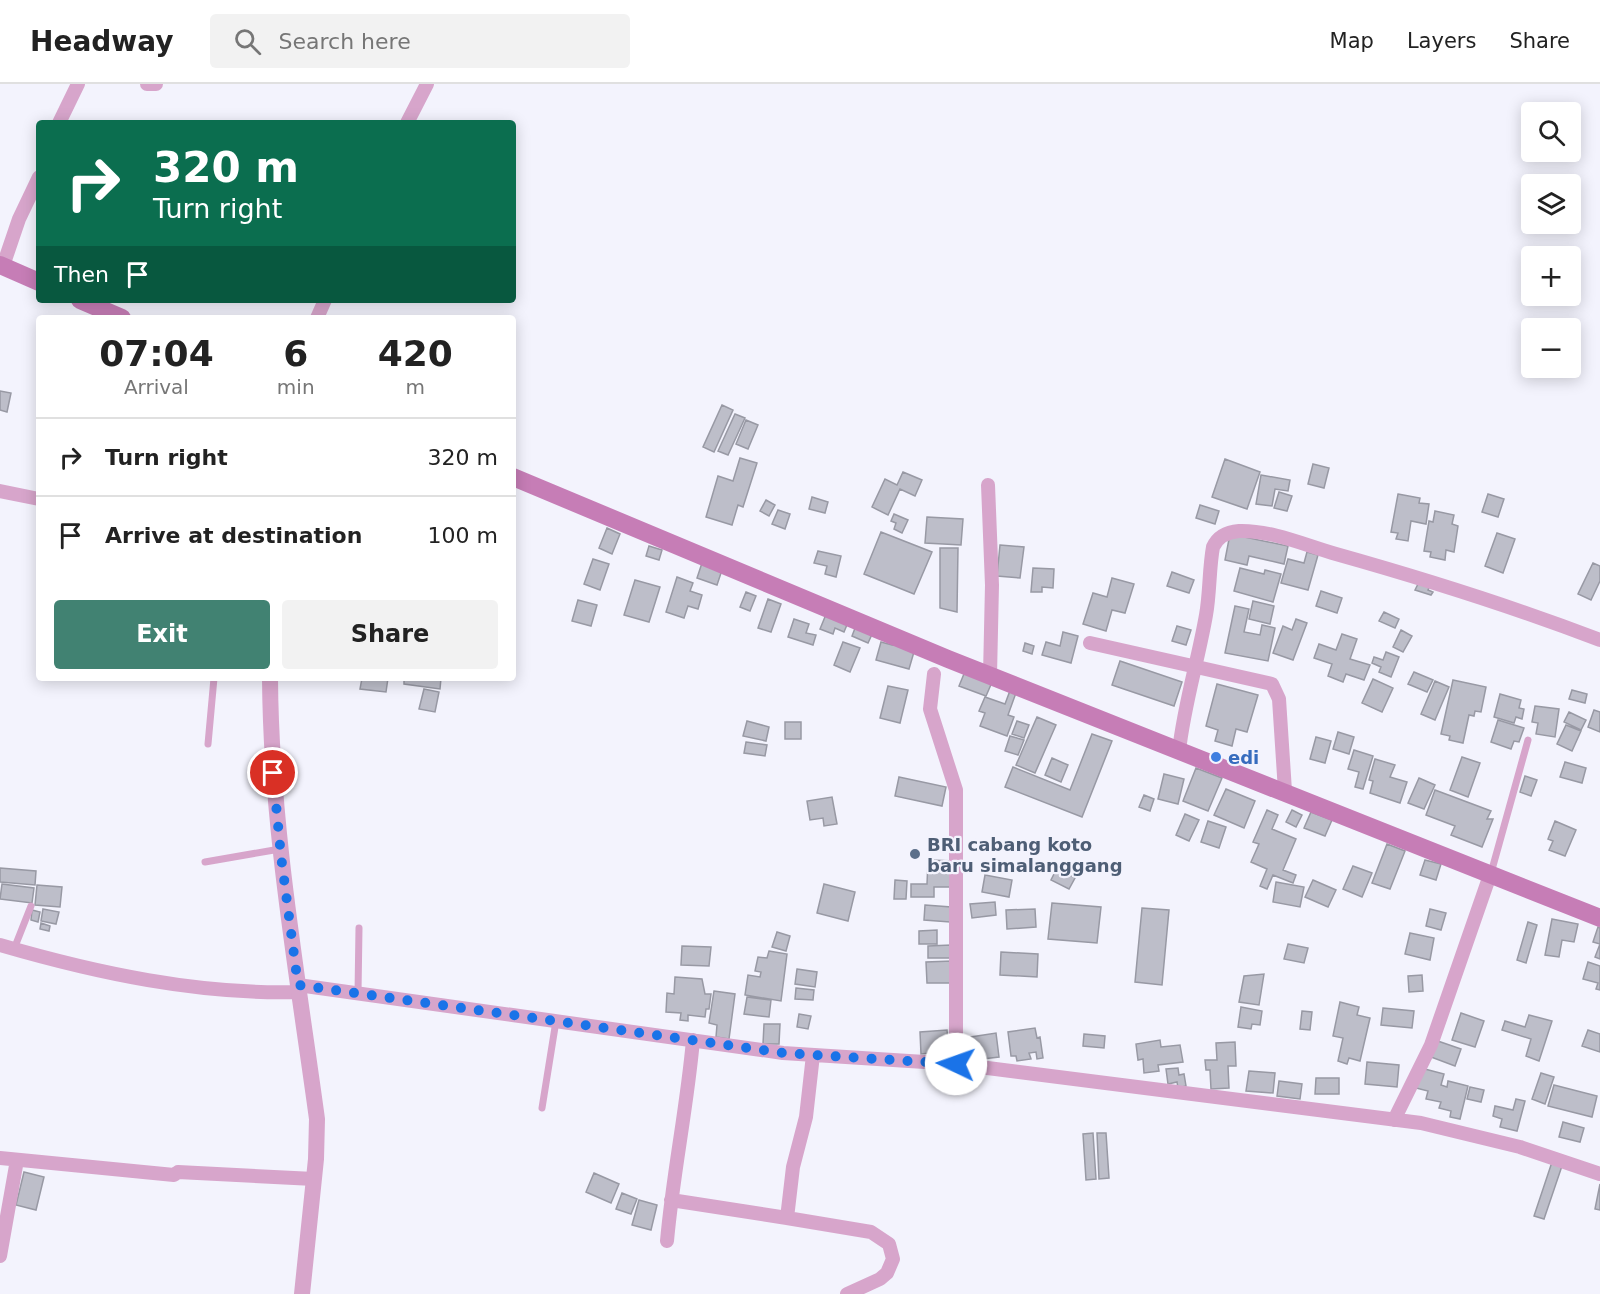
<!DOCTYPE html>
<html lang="en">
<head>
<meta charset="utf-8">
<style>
	body { margin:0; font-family:"DejaVu Sans",sans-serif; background:#f2f2f2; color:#222; height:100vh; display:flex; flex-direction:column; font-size:22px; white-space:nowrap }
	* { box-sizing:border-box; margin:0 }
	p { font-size:20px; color:#767676 }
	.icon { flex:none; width:33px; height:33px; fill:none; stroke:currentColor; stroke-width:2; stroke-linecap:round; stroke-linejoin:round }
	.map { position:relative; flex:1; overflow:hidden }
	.side { position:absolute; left:36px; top:231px; width:480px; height:366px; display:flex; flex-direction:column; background:#fff; border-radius:6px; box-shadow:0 3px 15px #0003 }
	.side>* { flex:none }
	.top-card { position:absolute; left:36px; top:36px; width:480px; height:183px; border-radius:6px; box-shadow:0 3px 15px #0003; background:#0b6e4f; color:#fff; overflow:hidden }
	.fabs { position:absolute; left:1521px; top:18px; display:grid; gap:12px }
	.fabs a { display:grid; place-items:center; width:60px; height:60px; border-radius:6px; background:#fff; box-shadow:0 3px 15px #0003; font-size:30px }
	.pin { position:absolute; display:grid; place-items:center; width:51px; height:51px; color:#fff; margin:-26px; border:3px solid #fff; border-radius:50%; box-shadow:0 2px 6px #0007 }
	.me { position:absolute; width:66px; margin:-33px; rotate:273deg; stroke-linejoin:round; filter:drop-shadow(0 0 4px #0008) }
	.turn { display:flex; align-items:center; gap:21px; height:126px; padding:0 18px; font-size:27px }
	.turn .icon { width:78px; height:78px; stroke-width:2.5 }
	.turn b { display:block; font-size:42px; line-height:51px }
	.then { display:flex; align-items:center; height:57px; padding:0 18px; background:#0003; gap:12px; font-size:22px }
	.eta { display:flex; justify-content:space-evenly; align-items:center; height:102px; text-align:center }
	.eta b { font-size:36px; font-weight:800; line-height:42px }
	.primary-button { display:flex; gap:12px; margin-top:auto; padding:12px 18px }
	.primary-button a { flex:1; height:69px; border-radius:6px; background:#418272; color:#fff; font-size:24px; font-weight:800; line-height:69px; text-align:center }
	.primary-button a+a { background:#f2f2f2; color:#222 }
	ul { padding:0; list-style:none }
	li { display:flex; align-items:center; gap:18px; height:78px; padding:0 18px; border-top:2px solid #e0e0e0 }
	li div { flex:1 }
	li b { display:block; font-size:22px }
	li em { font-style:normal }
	header { display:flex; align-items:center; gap:36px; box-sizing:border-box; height:84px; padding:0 30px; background:#fff; border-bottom:2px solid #e0e0e0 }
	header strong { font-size:28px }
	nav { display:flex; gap:33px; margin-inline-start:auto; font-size:21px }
	.search { width:420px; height:54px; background:#f2f2f2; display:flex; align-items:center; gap:15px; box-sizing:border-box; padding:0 21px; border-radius:6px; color:#767676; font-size:22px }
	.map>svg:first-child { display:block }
</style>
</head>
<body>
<header>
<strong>Headway</strong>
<div class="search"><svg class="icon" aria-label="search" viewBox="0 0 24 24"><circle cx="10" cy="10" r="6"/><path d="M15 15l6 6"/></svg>Search here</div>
<nav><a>Map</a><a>Layers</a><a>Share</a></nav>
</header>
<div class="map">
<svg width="1600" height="1210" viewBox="0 0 1600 1210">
	<rect width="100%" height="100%" fill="#f3f3fd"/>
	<path fill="#bdbec9" stroke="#9899a4" stroke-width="1.5" d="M0,307L11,309L7,328L0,326Z
		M722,321L733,326L714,368L703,363Z
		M735,330L745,334L728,371L718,367Z
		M746,336L758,341L748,365L736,360Z
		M740,374L757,379L743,423L738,421L732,441L706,433L718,392L733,397Z
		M1225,375L1260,388L1247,425L1212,413Z
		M1313,380L1329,384L1324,404L1308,400Z
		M903,388L922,396L915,412L900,405L888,431L872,423L885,395L897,401Z
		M1261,391L1290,396L1288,407L1275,405L1272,422L1256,420Z
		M1279,408L1292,412L1287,427L1274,424Z
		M1398,410L1420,414L1419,419L1429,420L1426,440L1411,437L1408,457L1396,455L1398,449L1391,448Z
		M1488,410L1504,415L1498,433L1482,428Z
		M812,413L828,418L825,429L809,425Z
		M766,416L775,421L769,432L760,427Z
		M1200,421L1219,427L1215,440L1196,434Z
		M778,426L790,430L785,445L772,440Z
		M1435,427L1454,431L1452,440L1458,442L1454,468L1446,466L1445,476L1430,473L1431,468L1424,467L1429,437L1433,438Z
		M894,430L908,436L902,449L894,445L896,439L891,437Z
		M927,433L963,435L961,461L925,459Z
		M607,444L620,450L612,470L599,464Z
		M881,448L932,468L914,510L864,490Z
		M1497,449L1515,455L1503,489L1485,482Z
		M1230,450L1288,462L1284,480L1249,472L1247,481L1225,476Z
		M1000,461L1024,463L1020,494L997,492Z
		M649,462L662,466L659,476L646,472Z
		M940,464H958L957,528L940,524Z
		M818,467L841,472L836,493L825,490L827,482L814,479Z
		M1307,468L1318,471L1308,506L1281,499L1288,475L1304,479Z
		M593,475L609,480L600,506L584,500Z
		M703,476L723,483L717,501L697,494Z
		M1593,479L1600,482V497L1591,516L1578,510Z
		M1033,484L1054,485L1053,504L1042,503V508H1031Z
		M1240,484L1264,490L1265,486L1281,490L1273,518L1234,507Z
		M1172,488L1194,496L1189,509L1167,502Z
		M677,493L693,499L690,507L702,511L698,525L688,522L684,534L666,528Z
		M1112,494L1134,500L1125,529L1112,526L1106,547L1083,540L1093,509L1107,513Z
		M635,496L660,503L649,538L624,531Z
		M1418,500L1430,501L1428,506L1433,508L1431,511L1415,506Z
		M1321,507L1342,514L1337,529L1316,522Z
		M746,508L756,512L750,527L740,523Z
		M768,515L781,520L771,548L758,544Z
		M578,516L597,521L591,542L572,537Z
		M1253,517L1274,522L1270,540L1249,535Z
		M1235,522L1249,525L1244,548L1260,551L1262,541L1275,544L1268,577L1225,569Z
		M827,528L849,536L844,548L835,544L833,550L820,545Z
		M1384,528L1399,535L1395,544L1379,537Z
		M794,535L809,540L806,549L816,551L813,561L788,553Z
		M1296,535L1307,539L1293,576L1273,569L1283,542L1292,546Z
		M857,539L874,546L868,559L852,552Z
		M1177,542L1191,546L1186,561L1172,557Z
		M1401,546L1412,552L1403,568L1393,563Z
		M1063,548L1078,552L1071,579L1042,571L1046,558L1060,562Z
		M1342,550L1357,555L1350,575L1370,581L1364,596L1346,590L1343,598L1328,592L1332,580L1314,574L1319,560L1336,566Z
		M843,558L860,564L850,588L834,581Z
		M881,558L892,561H916L909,585L876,576Z
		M1025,559L1034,562L1032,570L1023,567Z
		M1386,568L1399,573L1391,593L1379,588L1381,583L1372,579L1374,573L1383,576Z
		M1120,577L1182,598L1174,622L1112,601Z
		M966,585L993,596L986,612L959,602Z
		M1414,588L1433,596L1427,608L1408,600Z
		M362,594H388L386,608L360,605Z
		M404,594H441L440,605L404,600Z
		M1373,595L1393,604L1382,628L1362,619Z
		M1453,596L1486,603L1481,628L1475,627L1474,632L1469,631L1463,659L1449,656L1450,652L1441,650Z
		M1435,597L1449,603L1435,636L1421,630Z
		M1217,600L1258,611L1247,648L1236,645L1232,662L1215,657L1218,646L1206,642Z
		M888,602L908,606L900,639L880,634Z
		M1011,604L1017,606L1008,631L1014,633L1007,652L980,642L985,629L979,627L985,613L1005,620Z
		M424,605L439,608L435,628L419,625Z
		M1572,606L1587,610L1585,619L1569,615Z
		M1500,610L1521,616L1519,624L1524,625L1522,635L1516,633L1514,639L1494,633Z
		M1535,622L1559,625L1555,653L1536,650L1538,639L1532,638Z
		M1594,626L1600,628V648L1588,643Z
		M1569,628L1586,636L1581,646L1564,638Z
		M1037,633L1056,641L1035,689L1016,681Z
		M1498,636L1524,644L1519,658L1514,657L1511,665L1491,658Z
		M747,637L769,643L766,657L743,652Z
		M1017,637L1029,641L1024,654L1012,650Z
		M785,638H801V655H785Z
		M1566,641L1581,647L1572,667L1557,660Z
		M1338,648L1354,653L1349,670L1333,665Z
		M1092,650L1112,657L1082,733L1005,703L1013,683L1070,706Z
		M1010,652L1024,656L1018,671L1005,667Z
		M1316,653L1331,657L1325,679L1310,675Z
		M746,658L767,661L765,672L744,669Z
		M1354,666L1373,672L1363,705L1355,703L1359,688L1348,685Z
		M1462,673L1480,679L1468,713L1450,706Z
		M1052,674L1068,681L1061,698L1045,691Z
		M1375,675L1395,681L1390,693L1407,698L1400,719L1370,709L1373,697L1369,696Z
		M1565,678L1586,684L1582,699L1560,693Z
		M1196,684L1222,694L1208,727L1183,717Z
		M1164,690L1184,695L1178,720L1158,715Z
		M1525,692L1537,696L1531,712L1520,708Z
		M899,693L946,703L942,722L895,712Z
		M1419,694L1435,701L1424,725L1408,719Z
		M1226,705L1255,717L1244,744L1214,731Z
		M1435,706L1491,727L1487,735H1493L1482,763L1451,751L1455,742L1426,731Z
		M1144,711L1154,715L1150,727L1139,723Z
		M832,713L837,740L824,742L823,734L810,736L807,717Z
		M1267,726L1278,731L1272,745L1296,755L1283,786L1296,791L1293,799L1273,791L1267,805L1260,802L1267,785L1251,778L1259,760L1253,758Z
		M1292,726L1302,731L1296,743L1286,738Z
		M1311,728L1332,736L1325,752L1304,744Z
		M1185,730L1199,736L1189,757L1176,751Z
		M1208,737L1226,743L1219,764L1201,758Z
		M1555,737L1576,746L1565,772L1549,766L1553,757L1548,755Z
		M1387,760L1405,767L1390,805L1372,799Z
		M928,776L955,777L954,803H934V813H911V800H927Z
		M1425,776L1441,780L1436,796L1420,791Z
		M1353,782L1372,789L1362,813L1343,805Z
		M0,784L36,787L35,801L0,798Z
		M1057,784L1075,794L1069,805L1051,796Z
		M985,791L1012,796L1009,813L982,808Z
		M895,796L907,797L906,815H894Z
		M1313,796L1336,806L1328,823L1305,813Z
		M1276,798L1304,803L1300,823L1273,818Z
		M2,800L34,804L32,819L0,815Z
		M824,800L855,808L848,837L817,829Z
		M37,801L62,803L60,823L35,821Z
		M995,818L996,831L972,834L970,820Z
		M1052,819L1101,823L1097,859L1048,855Z
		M925,821L951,823L950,838L924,836Z
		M1142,824L1169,826L1162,901L1135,898Z
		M43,825L59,828L56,840L41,837Z
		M1035,825L1036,843L1007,845L1006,826Z
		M1430,825L1446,829L1441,846L1426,842Z
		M32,826L40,828L38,838L31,836Z
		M1552,835L1578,840L1574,858L1562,856L1559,873L1545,871Z
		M1528,838L1537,841L1526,879L1517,876Z
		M41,839L50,842L49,847L40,845Z
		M1598,843L1600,844V875L1595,873L1600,860L1593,858Z
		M937,846V860H919V847Z
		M777,848L790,852L786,867L772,863Z
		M1410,849L1434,854L1430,876L1405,870Z
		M1288,860L1308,864L1304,879L1284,875Z
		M951,861V874H928V862Z
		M682,862L711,863L709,882L681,881Z
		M769,867L787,870L781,917L745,911L748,891L760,893L761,888L755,887L758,873L767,874Z
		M1001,868L1038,870L1037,893L1000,891Z
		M952,877L953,899H927L926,878Z
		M1588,878L1600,882V906L1596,905L1598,899L1583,895Z
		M797,885L817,888L815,903L795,900Z
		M1264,890L1259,921L1239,918L1244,892Z
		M1422,891L1423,907L1409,908L1408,892Z
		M675,893L702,895L705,910H711L709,925H706L705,933L688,931V937L680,936L681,929L666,928L667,909L674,910Z
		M796,904L814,906L813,916L795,915Z
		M714,907L735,910L729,955L716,953L717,941L709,939Z
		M747,913L771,916L769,933L744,930Z
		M1340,918L1359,923L1357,931L1370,934L1360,977L1349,974L1347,980L1338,977L1343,954L1333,952Z
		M1241,923L1262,927L1260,941L1252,940L1251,945L1238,943Z
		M1383,924L1414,927L1412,944L1381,941Z
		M1302,927L1312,928L1310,946L1300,945Z
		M1461,929L1484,937L1475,963L1452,956Z
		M799,930L811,932L808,945L797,943Z
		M1529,931L1552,937L1539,977L1526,972L1531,955L1502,946L1505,937L1525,943Z
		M764,940H780L779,960H763Z
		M1035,944L1037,954L1040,953L1043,974L1037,975L1036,968L1029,969L1031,975L1017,977L1016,972H1011L1008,948Z
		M947,946L949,972L931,974L930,969L921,970L920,948Z
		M1588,946L1600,950V968L1582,962Z
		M996,949L999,973L974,976L971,953Z
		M1084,950L1105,952L1104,964L1083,962Z
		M1432,955L1461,965L1455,982L1431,973Z
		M1160,956L1161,963L1180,961L1183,978L1158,981L1159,987L1144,989L1143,975L1138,976L1136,960Z
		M1235,958L1236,982H1228L1229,1004L1211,1005L1210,986H1206L1205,976H1217L1216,959Z
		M1367,978L1399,981L1397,1003L1365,1000Z
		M1178,984L1179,991L1184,990L1186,1002L1178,1004L1177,998L1168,1000L1166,985Z
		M1421,984L1444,990L1441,1001L1447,1003L1448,997L1468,1002L1460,1035L1450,1033L1451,1027L1439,1024L1441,1018L1426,1015L1428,1007L1416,1004Z
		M1249,987L1275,989L1273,1009L1246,1007Z
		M1541,989L1554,993L1545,1020L1532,1015Z
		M1316,994H1339V1010H1315Z
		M1279,997L1302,1000L1300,1015L1277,1012Z
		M1554,1001L1597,1012L1592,1033L1548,1022Z
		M1470,1003L1484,1006L1481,1018L1467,1015Z
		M1516,1015L1525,1017L1517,1047L1500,1043L1502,1035L1493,1032L1495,1022L1513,1026Z
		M1563,1038L1584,1044L1580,1058L1559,1053Z
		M1093,1049L1096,1095L1086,1096L1083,1050Z
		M1097,1049H1106L1109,1094L1099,1095Z
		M1553,1075L1563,1079L1544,1135L1534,1132Z
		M24,1088L44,1093L36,1126L16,1121Z
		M594,1089L619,1100L611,1119L586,1108Z
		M1600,1100V1126L1595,1125Z
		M622,1109L637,1115L631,1130L616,1125Z
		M639,1116L657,1121L651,1146L632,1141Z"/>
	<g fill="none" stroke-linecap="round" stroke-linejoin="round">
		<path stroke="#d7a5cb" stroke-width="7" d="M208,660L214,594
			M205,778L280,765
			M1491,789L1528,656
			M14,865L31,822
			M358,909L359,844
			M542,1024L556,937"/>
		<path stroke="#d7a5cb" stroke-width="14" d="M147,0H156
			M59,39L78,0
			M407,39L427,0
			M3,182L19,135L39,93
			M317,234L325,216
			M988,401L992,501L990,591
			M0,407L39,415
			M1090,559L1272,600L1279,615L1285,707
			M934,590L930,625L956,706V980
			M1179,667C1184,621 1198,577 1206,531C1210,509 1209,485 1213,463C1218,452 1227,448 1239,447C1271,446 1305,461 1336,470C1425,495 1514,523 1600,556
			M0,861C96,889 199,911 299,908
			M298,901L783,969L956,980L1421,1039L1520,1063L1600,1090
			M1394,1036L1431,961L1490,791
			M0,1074L174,1091L178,1088L314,1095
			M671,1116L787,1134L793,1083L806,1033L813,971
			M787,1134L871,1148L889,1160L893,1175L887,1189L880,1195L847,1210
			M667,1157C673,1089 687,1024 693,956
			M0,1172L17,1076"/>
		<path stroke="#d7a5cb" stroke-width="16" d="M270,594C271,742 297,888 317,1035L316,1075L302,1210"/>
		<path stroke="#c67db6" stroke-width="18" d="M0,181L39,198
			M80,216L122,234
			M513,393L948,575L1600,834"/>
	</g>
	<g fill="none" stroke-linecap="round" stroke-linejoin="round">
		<path stroke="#1a73e8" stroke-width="10" stroke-dasharray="0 18" d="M273,689L281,772L298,901L783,969L956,980"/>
	</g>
	<circle fill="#3f7fe0" stroke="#f3f3fd" stroke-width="2" cx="1216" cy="673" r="6"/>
	<circle fill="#5c6f8a" stroke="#f3f3fd" stroke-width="2" cx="915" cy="770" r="6"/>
	<g text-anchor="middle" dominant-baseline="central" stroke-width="4.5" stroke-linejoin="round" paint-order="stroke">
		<g font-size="18" font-weight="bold" fill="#366cbe" stroke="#f3f3fd" text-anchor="start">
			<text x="1228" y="673">edi</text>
		</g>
		<g font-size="18" font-weight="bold" fill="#4e5e75" stroke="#f3f3fd" text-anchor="start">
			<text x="927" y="760">BRI cabang koto<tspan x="927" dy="21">baru simalanggang</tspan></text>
		</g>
	</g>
</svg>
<div class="fabs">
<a><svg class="icon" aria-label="search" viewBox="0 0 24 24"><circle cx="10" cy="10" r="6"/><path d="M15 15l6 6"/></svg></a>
<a><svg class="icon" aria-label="layers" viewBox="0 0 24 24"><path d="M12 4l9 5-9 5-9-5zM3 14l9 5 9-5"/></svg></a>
<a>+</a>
<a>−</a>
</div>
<div class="pin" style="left:273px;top:689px;background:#d93025"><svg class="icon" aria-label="arrive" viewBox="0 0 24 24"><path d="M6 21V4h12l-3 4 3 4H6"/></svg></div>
<svg class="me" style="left:956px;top:980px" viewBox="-20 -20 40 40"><circle r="19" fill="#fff"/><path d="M0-13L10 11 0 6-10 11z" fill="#1a73e8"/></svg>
<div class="top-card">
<div class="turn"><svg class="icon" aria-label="right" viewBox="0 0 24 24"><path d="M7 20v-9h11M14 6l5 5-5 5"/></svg><div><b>320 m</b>Turn right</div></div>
<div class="then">Then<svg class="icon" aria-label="arrive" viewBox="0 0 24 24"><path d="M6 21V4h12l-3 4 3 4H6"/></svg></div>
</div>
<section class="side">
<div class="eta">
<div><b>07:04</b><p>Arrival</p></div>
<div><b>6</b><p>min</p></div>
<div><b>420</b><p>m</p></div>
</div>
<ul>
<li><svg class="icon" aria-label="right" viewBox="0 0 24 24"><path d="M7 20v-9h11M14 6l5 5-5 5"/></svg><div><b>Turn right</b></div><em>320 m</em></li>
<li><svg class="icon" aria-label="arrive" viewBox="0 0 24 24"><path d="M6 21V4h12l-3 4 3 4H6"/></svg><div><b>Arrive at destination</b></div><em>100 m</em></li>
</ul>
<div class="primary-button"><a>Exit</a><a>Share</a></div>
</section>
</div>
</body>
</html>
